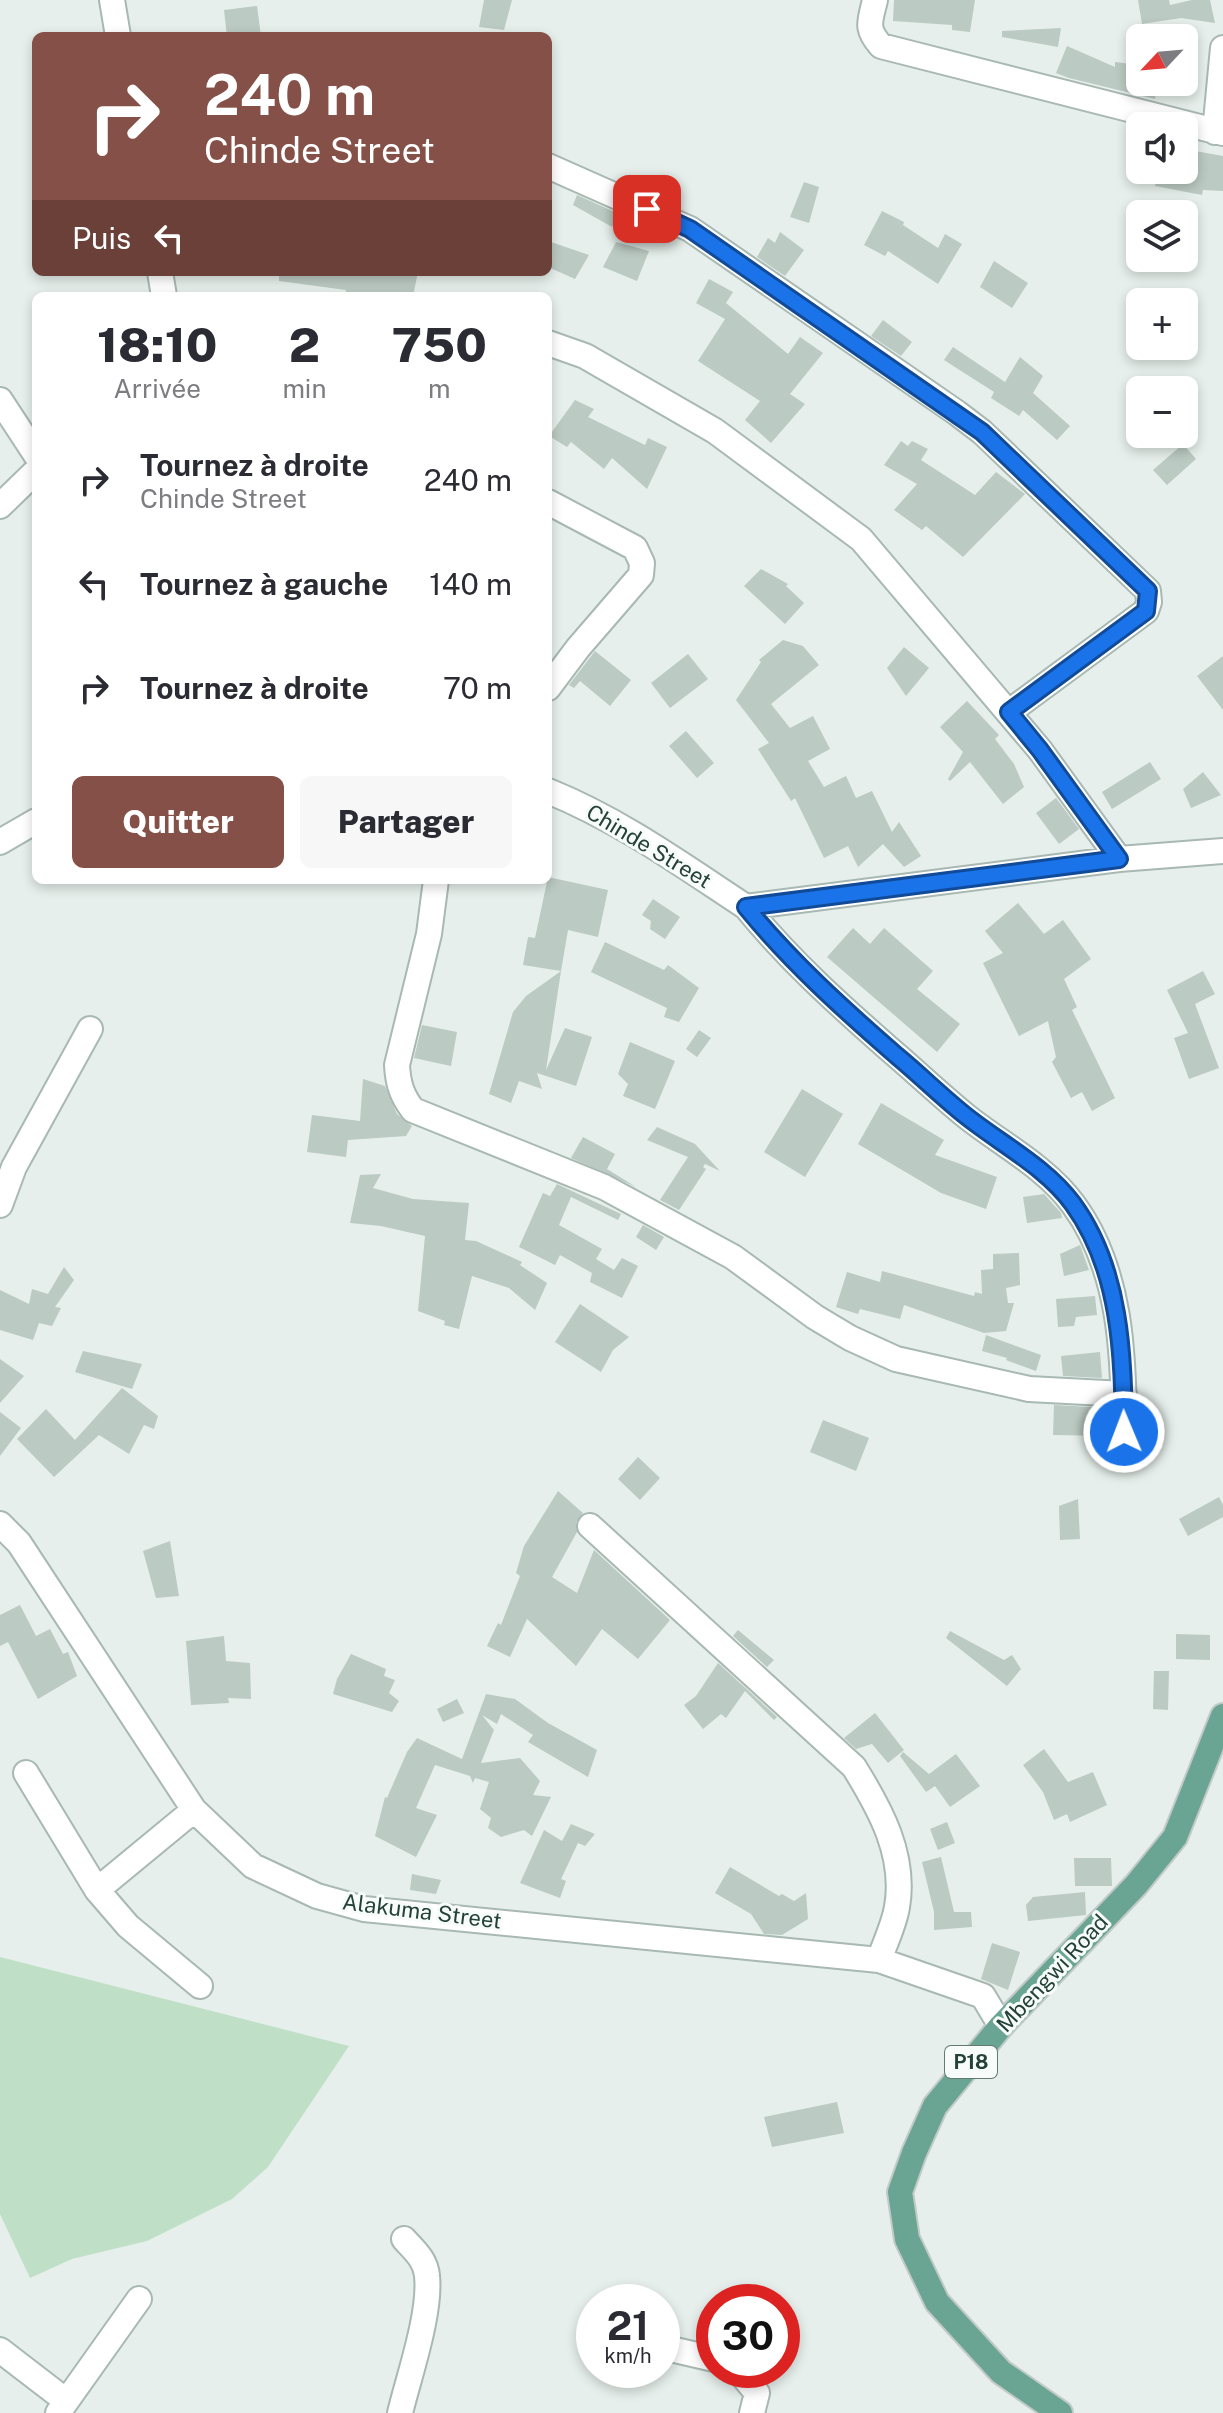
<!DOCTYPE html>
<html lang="fr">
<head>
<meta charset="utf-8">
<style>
	body { margin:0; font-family:"Public Sans",sans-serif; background:#f7f7f7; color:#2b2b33; height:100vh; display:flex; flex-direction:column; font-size:30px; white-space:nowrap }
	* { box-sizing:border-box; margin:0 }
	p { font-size:26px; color:#7c7c81 }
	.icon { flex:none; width:44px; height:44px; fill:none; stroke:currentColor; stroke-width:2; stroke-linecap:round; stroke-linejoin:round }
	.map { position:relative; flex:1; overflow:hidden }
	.panel { position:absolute; left:32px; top:292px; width:520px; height:592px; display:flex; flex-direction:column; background:#fff; border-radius:12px; box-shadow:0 4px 12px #0003 }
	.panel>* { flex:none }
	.banner { position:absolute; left:32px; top:32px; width:520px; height:244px; border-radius:12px; box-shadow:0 4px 12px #0003; background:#855047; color:#fff; overflow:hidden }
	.needle { width:52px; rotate:244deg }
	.tools { position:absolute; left:1126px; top:24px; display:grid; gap:16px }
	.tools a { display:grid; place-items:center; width:72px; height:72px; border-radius:12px; background:#fff; box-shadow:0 4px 12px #0003; font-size:40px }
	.speed { position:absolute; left:576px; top:2284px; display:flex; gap:16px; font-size:40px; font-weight:700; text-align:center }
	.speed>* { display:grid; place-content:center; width:104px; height:104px; border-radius:50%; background:#fff; box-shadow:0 4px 12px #0003; line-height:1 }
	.speed small { font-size:20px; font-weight:400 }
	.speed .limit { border:12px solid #d22; background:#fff; color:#111 }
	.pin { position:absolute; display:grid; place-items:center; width:68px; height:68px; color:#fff; margin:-34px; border-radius:16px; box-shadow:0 4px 12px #0006 }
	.me { position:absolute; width:88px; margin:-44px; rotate:359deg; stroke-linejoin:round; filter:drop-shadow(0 0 6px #0008) }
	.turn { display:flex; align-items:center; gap:28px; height:168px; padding:0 40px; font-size:36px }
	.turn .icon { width:104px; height:104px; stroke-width:2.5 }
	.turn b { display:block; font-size:56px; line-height:68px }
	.then { display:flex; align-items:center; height:76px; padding:0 40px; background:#0003; gap:16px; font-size:30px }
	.eta { display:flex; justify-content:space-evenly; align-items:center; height:136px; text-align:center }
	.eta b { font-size:48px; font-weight:800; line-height:56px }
	.button { display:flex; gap:16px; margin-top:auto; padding:16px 40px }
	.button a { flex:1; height:92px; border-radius:12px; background:#855047; color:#fff; font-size:32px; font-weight:800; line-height:92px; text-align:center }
	.button a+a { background:#f7f7f7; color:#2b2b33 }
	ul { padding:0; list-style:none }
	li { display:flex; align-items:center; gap:24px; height:104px; padding:0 40px }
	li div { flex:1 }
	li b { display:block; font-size:30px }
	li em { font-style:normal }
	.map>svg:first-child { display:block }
</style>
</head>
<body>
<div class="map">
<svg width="1223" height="2413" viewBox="0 0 1223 2413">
	<rect width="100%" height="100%" fill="#e6efeb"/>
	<path fill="#bfe0c7" d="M0,1957L349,2046L268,2167L232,2199L147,2241L72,2259L30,2278L0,2214Z"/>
	<path fill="#bbcac3" d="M484,0H512L504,30L479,27Z
		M894,0H975L970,32L952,30V25L893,21Z
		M1138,0H1169L1170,5L1192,0H1210L1215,23L1181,18L1142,24Z
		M257,6L261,36H227L224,10Z
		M1061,28L1058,47L1002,37V31Z
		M1067,46L1115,67V62L1140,65V82H1157L1155,99L1069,78L1056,73Z
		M1184,149L1223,156V191L1203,190L1202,195L1155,186L1158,170H1184Z
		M804,182L819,187L809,223L790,217Z
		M577,195L619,214L612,227L573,205Z
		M882,211L904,222L903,225L938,248L945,234L962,244L938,284L888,251L885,256L864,245Z
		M780,232L804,250L785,276L757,257L768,238L775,243Z
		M548,241L589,255L575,279L548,267Z
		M616,242L649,251L637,281L603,267Z
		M994,261L1028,283L1012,308L980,287Z
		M279,272H418L413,296H346V290L279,281Z
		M709,279L733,292L726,303L788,354L800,337L823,353L790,394L805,404L771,443L745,420L760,401L698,361L725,319L696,303Z
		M883,320L912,342L901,356L871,336Z
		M953,347L1005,382L1020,357L1043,376L1033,393L1070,426L1057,440L1023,410L1019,416L991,398L994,392L944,360Z
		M575,400L594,409L588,417L645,445L648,438L667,447L647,489L612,458L604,469L571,442L567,447L549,436Z
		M901,441L908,446L912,441L928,449L921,460L975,495L996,472L1025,494L963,557L926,526L922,530L894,510L917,484L884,465Z
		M1183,444L1196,459L1167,485L1153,470Z
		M761,569L788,584L786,586L804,603L785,624L744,586Z
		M783,640L803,646L819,665L771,704L790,728L813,716L830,749L808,761L824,787L846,776L856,798L872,791L892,832L899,822L921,856L904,867L883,844L858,867L848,846L824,858L795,798L791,801L758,749L769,743L736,700L761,662L759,660Z
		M904,647L929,668L906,696L887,668Z
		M595,651L631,680L610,706L580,681L574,688L569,685Z
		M688,654L708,679L670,708L651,683Z
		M1223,656V710L1197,676Z
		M967,701L999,735L995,739L1014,764L1024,787L1003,804L970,762L950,781L948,779L963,752L940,727Z
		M686,731L714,763L697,778L669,746Z
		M1150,762L1161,779L1112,809L1102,792Z
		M1203,772L1221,795L1191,808L1183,789Z
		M1056,798L1079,829L1059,844L1036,813Z
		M548,877L608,890L598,937L568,930L561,971L523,965L528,937L535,938Z
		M653,899L680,917L665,939L650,929L651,921L642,915Z
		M1018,903L1044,934L1063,920L1091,959L1064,979L1077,1007L1072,1010L1115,1098L1092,1111L1082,1092L1071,1098L1052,1062L1056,1057L1048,1021L1019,1036L983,963L1003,953L985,931Z
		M853,928L870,944L884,928L933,971L917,989L960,1024L937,1052L827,957Z
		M605,942L664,970L668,965L699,988L679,1022L664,1017L667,1008L591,972Z
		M561,971L546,1070L565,1028L592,1037L576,1086L537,1073L542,1089L519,1081L511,1103L489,1094L513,1012L526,996Z
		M1203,971L1215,994L1195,1004L1219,1068L1189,1079L1174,1038L1188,1033L1167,990Z
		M422,1025L457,1032L451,1066L414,1058Z
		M699,1030L711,1038L697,1057L686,1049Z
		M630,1042L675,1061L655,1109L623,1096L628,1084L618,1074Z
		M363,1079L385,1086L397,1114L412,1126L406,1136L348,1140L346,1157L307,1152L312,1115L360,1121Z
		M802,1089L843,1114L805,1177L764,1152Z
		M881,1103L944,1140L935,1155L997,1177L986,1209L941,1193L858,1144Z
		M657,1127L695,1144L720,1171L705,1164L703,1167L706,1169L679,1210L660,1200L688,1157L647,1140Z
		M583,1137L615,1154L607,1169L636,1187L571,1158Z
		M381,1174L373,1188L413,1199L469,1203L465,1240L476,1241L522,1262L520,1265L547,1283L535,1310L509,1288L472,1276L459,1329L444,1325L445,1321L418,1311L425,1236L381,1226L350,1223L360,1175Z
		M557,1184L621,1214L618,1220L571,1197L559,1225L602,1249L596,1259L614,1270L622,1258L638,1266L622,1298L590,1282L592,1273L560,1255L555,1265L519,1247L543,1193L550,1196Z
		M1044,1194L1061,1213L1062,1218L1027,1223L1023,1197Z
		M643,1225L664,1237L656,1250L636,1237Z
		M1080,1245L1089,1270L1064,1276L1060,1254Z
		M1019,1253L1020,1285L1006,1288L1008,1303H1014L1006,1331L984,1333L904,1305L900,1319L860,1309L858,1314L836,1307L847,1272L880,1282L882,1271L974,1296L975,1292L982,1294L981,1270L993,1269V1254Z
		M64,1267L74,1280L55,1307L61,1308L52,1326L39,1323L33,1340L0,1330V1290L29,1304L32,1289L48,1294Z
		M1095,1296L1097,1315L1076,1317L1074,1326L1058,1327L1056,1299Z
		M580,1304L629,1337L613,1350L601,1372L555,1342Z
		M986,1335L1041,1355L1036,1371L1006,1360L1007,1358L982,1351Z
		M83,1351L142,1364L132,1389L75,1372Z
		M1100,1352L1102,1378L1063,1376L1061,1356Z
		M0,1359L24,1376L0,1403Z
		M122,1388L158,1416L154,1429L144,1425L129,1454L99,1435L54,1477L17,1439L46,1409L75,1440Z
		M1054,1405L1109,1408L1110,1436L1053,1435Z
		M0,1412L21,1428L0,1456Z
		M823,1420L869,1438L856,1471L810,1452Z
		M638,1457L660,1478L640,1500L618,1479Z
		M558,1491L583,1513L576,1522L577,1532L552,1577L577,1593L594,1550L670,1620L638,1659L602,1629L576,1666L527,1619L510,1657L487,1646L498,1623L501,1625L520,1576L516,1573L524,1546Z
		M1219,1497L1223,1505V1517L1188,1536L1179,1519Z
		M1078,1499L1080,1539L1060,1540L1059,1506Z
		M170,1541L179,1596L156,1598L143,1551Z
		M20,1605L36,1636L50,1629L63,1654L68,1652L77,1676L38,1699L8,1642L0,1646V1615Z
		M738,1630L774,1660L767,1667L733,1636Z
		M950,1631L1004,1660L1012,1655L1021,1669L1007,1686L946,1638Z
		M1176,1634L1210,1635V1660L1176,1659Z
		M224,1636L226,1661L250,1663L251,1699L228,1698L229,1703L191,1705L186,1641Z
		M351,1654L386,1669L384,1676L395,1680L389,1693L399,1701L392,1712L333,1694L337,1679Z
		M718,1663L777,1717L774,1720L745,1691L726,1718L721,1714L703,1729L684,1705L696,1696Z
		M1154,1671H1169L1168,1710L1153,1709Z
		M486,1694L515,1699L548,1723L597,1750L588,1777L528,1742L533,1735L501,1714L497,1724L482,1715L494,1730L481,1763L520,1758L540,1781L533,1795L551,1797L532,1836L524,1830L501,1837L488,1828L491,1818L480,1809L489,1782L475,1778L473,1783L470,1776L435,1765L416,1808L437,1815L416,1857L375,1836L385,1797L387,1798L407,1752L417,1738L462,1759Z
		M457,1699L464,1713L443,1722L437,1709Z
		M875,1713L904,1750L888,1763L872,1744L856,1749L844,1738Z
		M1044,1749L1068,1782L1093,1772L1107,1805L1070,1822L1067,1814L1054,1820L1043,1792L1023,1765Z
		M903,1752L929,1774L956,1754L980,1786L950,1807L935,1786L926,1792L900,1756Z
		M947,1822L955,1843L938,1850L930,1829Z
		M571,1824L595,1834L585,1846L578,1843L561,1879L566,1881L560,1898L520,1883L544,1830L562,1841Z
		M941,1857L954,1912H971L972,1927L934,1930V1912L922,1862Z
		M1074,1858H1111L1112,1886H1075Z
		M730,1867L779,1896L782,1894L794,1901L806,1893L808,1919L782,1935L764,1934L751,1914L715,1893Z
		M412,1874L441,1880L436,1894L410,1890Z
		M1085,1892L1086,1915L1028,1921L1026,1905L1033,1897Z
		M992,1943L1020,1952L1008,1990L981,1979Z
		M837,2102L844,2133L772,2147L764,2117Z"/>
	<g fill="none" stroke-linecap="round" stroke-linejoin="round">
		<defs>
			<path id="minor" d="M112,0L118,36
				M875,0C870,22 865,28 881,46L1223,133
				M1215,132L1223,48
				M548,166L690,229L957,413L982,432L1148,591L1149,602L1146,611L1009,712
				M160,272L164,296
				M548,343L585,356L715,431L861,539L1040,750L1119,859
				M0,400L36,455
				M548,502L635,548L642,563L641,575L578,648L548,688
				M0,506L36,471
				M548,791C620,820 682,865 746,907L1119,859L1223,851
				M0,842L36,821
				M436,880L429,934L397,1065C398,1084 402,1096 413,1110L604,1187L733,1257L815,1317L850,1338L896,1359L1029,1389L1124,1394
				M746,907C789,960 837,1003 888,1048C914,1070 939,1094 966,1116C1001,1144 1046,1167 1073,1204C1121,1269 1124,1355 1124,1432
				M0,1205L14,1167L90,1029
				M0,1524L19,1543L194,1810L253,1866L317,1896L364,1909L879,1960L983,1996L1001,2026
				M590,1526L854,1767C880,1809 906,1855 897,1907C894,1925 885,1943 879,1960
				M26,1773L97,1890L128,1926L200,1986
				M97,1890L194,1810
				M662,2347L714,2359
				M0,2350L65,2400
				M738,2370L757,2393L752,2413
				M58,2413L139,2299
				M400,2413C409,2376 431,2313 427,2276C426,2260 414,2250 404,2239"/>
			<path id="major" d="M1060,2413L1001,2372L937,2302L907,2239L900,2192L914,2153L935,2106L1001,2026L1136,1885L1175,1837L1223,1716"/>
		</defs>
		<use href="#minor" stroke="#a8b8b2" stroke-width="28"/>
		<use href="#major" stroke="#c2cac7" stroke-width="28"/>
		<use href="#minor" stroke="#fff" stroke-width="24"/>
		<use href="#major" stroke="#6aa593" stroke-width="24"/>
	</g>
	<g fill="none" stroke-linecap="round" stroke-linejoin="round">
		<defs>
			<path id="route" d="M647,209L690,229L982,432L1148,591L1146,611L1009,712L1040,750L1119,859L746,907C791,962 843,1009 897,1056C920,1075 942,1097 966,1116C1001,1144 1046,1167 1073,1204C1121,1270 1123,1355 1124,1432"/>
		</defs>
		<use href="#route" stroke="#114b97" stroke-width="20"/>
		<use href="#route" stroke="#1a73e8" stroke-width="14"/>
	</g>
	<g text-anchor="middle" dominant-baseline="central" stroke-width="6" stroke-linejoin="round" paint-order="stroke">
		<rect fill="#f7fbf9" stroke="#637a72" stroke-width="2" x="945" y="2046" width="52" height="32" rx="6"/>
		<g font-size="20" font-weight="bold" fill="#244238">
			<text x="971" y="2062">P18</text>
		</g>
		<g font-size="22" fill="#244238" stroke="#f7fbf9">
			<text transform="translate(649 846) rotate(31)">Chinde Street</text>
			<text transform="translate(422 1911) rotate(7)">Alakuma Street</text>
			<text transform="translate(1052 1973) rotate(-47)">Mbengwi Road</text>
		</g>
	</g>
</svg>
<div class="tools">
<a><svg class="needle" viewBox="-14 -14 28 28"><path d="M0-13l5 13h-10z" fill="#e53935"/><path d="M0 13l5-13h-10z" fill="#7c7c81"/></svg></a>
<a><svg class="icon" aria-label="sound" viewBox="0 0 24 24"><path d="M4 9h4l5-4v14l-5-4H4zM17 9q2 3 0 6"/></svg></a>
<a><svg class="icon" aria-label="layers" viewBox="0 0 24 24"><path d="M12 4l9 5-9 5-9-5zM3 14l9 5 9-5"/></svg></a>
<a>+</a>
<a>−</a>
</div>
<div class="speed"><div>21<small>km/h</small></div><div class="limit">30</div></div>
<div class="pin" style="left:647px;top:209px;background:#d93025"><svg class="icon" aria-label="arrive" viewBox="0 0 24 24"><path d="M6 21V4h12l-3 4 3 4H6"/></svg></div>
<svg class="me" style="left:1124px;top:1432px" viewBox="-20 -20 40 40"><circle r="17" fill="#1a73e8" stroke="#fff" stroke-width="3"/><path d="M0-11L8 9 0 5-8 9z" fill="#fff"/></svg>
<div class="banner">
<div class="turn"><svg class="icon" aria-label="right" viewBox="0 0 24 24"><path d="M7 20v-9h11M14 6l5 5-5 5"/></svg><div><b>240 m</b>Chinde Street</div></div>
<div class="then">Puis<svg class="icon" aria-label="left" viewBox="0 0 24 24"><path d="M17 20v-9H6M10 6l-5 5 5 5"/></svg></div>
</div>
<section class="panel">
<div class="eta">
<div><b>18:10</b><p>Arrivée</p></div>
<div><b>2</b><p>min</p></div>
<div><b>750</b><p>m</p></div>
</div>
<ul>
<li><svg class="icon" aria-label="right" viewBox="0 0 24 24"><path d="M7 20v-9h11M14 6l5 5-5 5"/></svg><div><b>Tournez à droite</b><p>Chinde Street</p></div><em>240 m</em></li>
<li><svg class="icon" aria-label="left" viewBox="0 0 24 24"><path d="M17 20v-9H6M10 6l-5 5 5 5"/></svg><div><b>Tournez à gauche</b></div><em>140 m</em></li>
<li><svg class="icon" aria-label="right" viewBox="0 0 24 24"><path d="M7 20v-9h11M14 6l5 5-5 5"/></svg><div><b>Tournez à droite</b></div><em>70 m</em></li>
</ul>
<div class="button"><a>Quitter</a><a>Partager</a></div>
</section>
</div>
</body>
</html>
